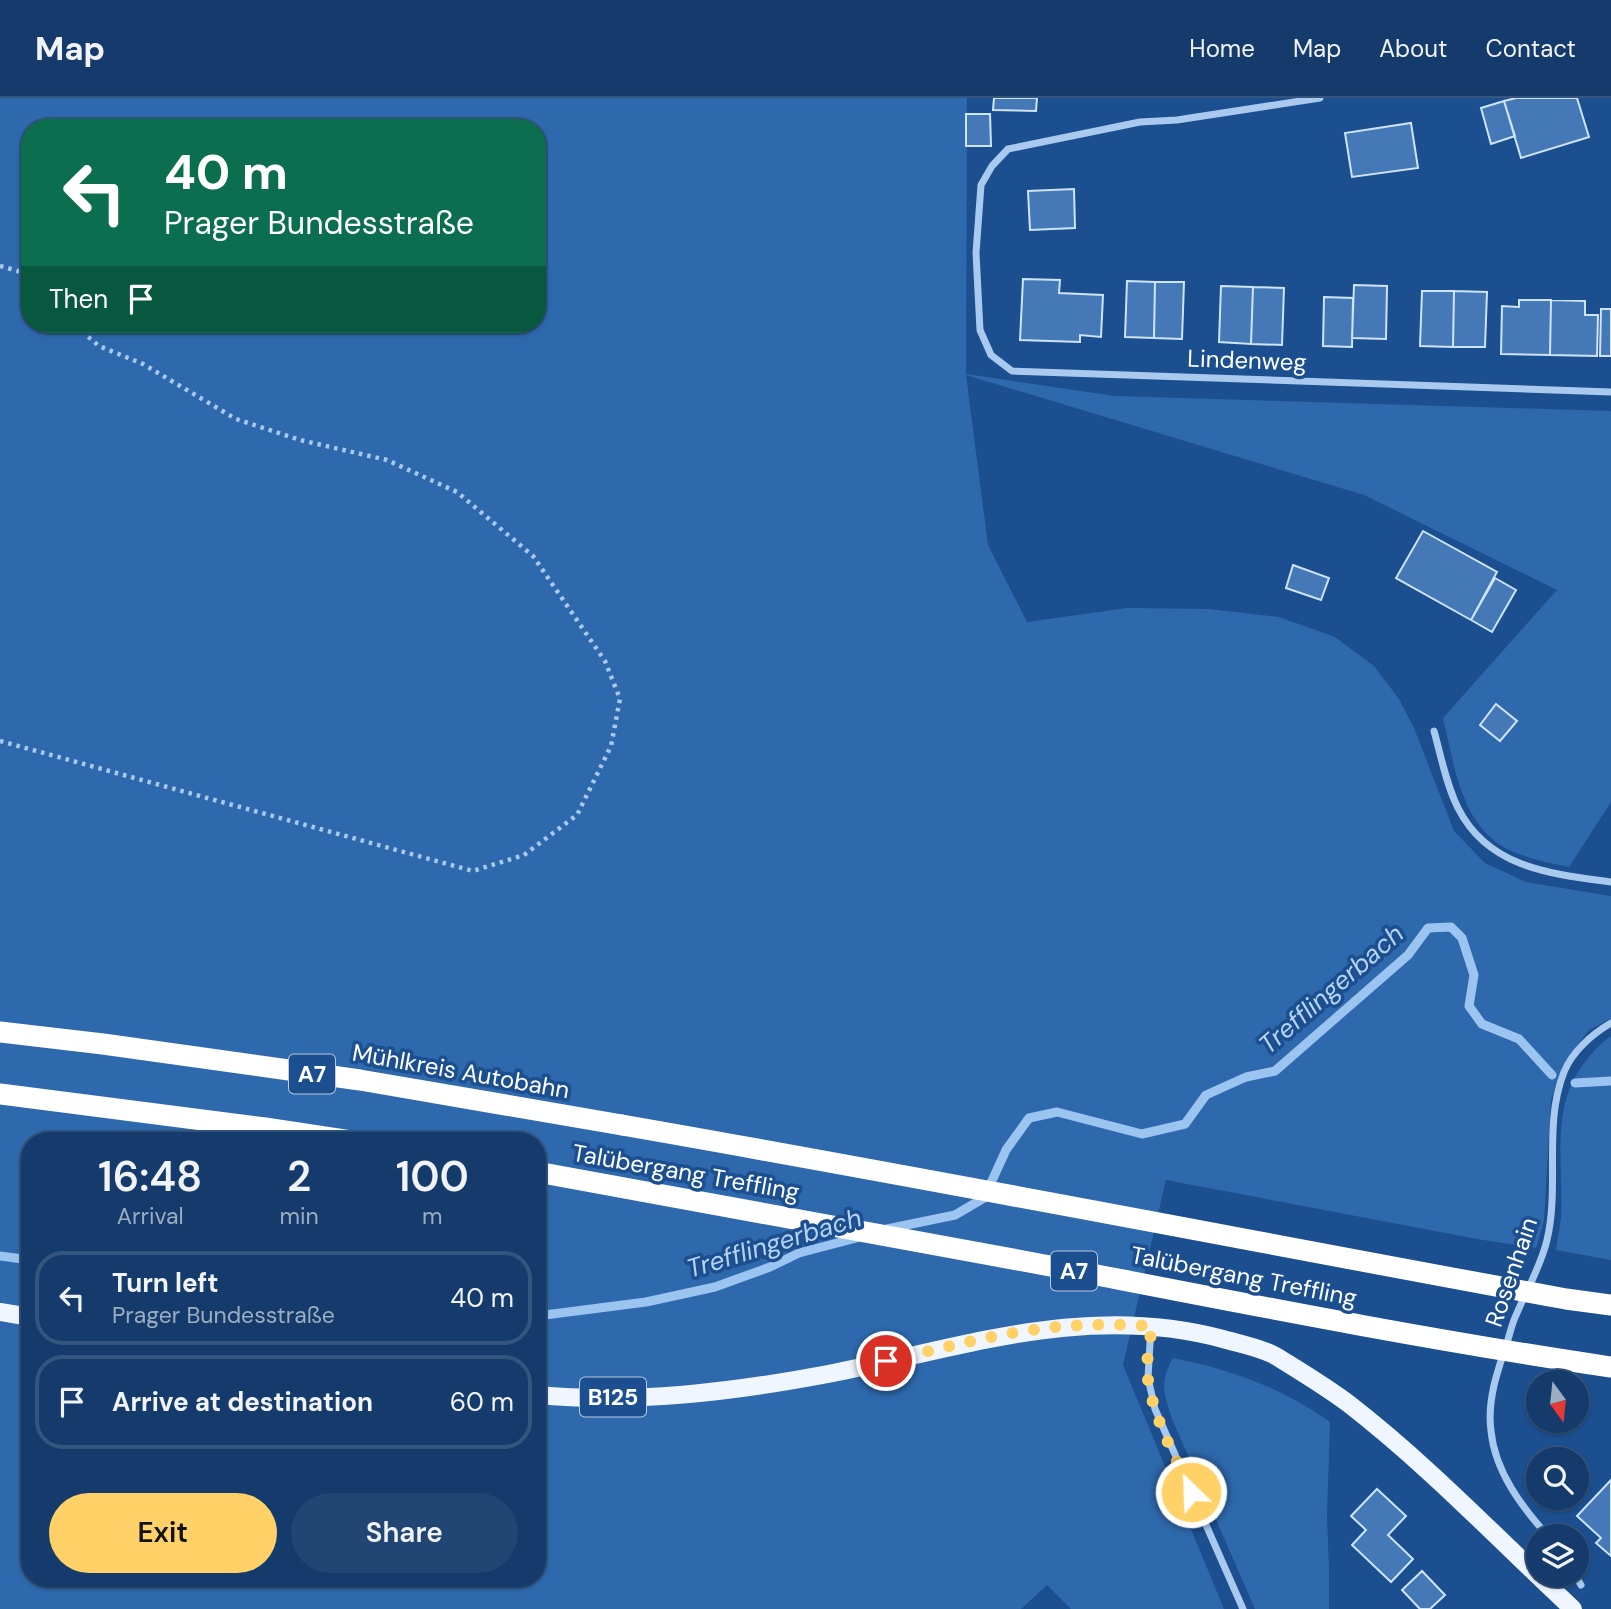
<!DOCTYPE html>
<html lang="en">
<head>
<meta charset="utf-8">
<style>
	body { margin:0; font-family:"DM Sans",sans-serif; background:#214673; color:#f1f3f6; height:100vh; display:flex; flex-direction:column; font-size:26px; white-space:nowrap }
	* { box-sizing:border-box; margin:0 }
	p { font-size:23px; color:#9dadc1 }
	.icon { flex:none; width:38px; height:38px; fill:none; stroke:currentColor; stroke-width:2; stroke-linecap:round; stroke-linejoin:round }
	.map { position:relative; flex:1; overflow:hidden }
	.side { position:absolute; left:21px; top:1034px; width:525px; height:455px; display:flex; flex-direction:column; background:#143b6b; border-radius:28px; box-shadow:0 2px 5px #0004,0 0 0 2px #33557e }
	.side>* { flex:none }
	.guide { position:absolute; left:21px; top:21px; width:525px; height:214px; border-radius:28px; box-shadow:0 2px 5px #0004,0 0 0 2px #33557e; background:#0b6e4f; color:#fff; overflow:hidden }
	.needle { width:46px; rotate:165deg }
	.tools { position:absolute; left:1526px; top:1272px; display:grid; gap:14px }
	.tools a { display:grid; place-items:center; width:63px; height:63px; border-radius:50%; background:#143b6b; box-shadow:0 2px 5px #0004,0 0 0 2px #33557e; font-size:35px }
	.pin { position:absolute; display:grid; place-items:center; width:60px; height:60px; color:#fff; margin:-30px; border:4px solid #fff; border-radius:50%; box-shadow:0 2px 7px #0007 }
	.me { position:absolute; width:77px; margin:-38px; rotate:336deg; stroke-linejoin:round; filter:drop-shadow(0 0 5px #0008) }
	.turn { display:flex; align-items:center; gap:24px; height:147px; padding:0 28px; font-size:32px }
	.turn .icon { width:91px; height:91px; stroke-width:2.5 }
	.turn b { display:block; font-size:49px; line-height:60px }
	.then { display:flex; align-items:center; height:66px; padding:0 28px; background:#0003; gap:14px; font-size:26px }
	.eta { display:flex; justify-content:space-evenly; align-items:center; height:119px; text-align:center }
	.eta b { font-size:42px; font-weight:600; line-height:49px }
	.action { display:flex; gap:14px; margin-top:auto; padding:14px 28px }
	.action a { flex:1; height:80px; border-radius:42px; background:#ffd166; color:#111; font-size:28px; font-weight:600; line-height:80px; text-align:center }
	.action a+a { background:#214673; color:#f1f3f6 }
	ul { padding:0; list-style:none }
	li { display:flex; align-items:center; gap:21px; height:94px; margin:0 14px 10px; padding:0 14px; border:4px solid #33557e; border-radius:28px }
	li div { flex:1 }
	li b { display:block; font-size:26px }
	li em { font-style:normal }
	header { display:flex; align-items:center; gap:42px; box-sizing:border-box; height:98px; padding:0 35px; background:#143b6b; border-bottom:2px solid #33557e }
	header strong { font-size:33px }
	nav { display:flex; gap:38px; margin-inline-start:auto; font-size:24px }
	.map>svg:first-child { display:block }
</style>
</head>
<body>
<header>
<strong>Map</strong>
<nav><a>Home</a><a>Map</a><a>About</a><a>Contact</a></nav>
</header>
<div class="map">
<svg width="1611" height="1511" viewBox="0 0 1611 1511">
	<rect width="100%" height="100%" fill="#1b4f8f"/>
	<path fill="#2e69ad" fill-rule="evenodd" d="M0,0H967L966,276L1115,298L1611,313V704L1569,769C1547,764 1522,760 1502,748C1460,722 1454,665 1443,620L1557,492L1364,397L966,277L988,447L1027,524L1127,510L1208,511L1279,519L1335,539L1374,568L1399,601L1414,630L1454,733L1485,765L1526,784L1611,798V920L1588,933L1563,967L1551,1002L1544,1123L1536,1150L1477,1141L1166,1082L1123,1267L1224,1511H1071L1047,1487L1021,1511H0ZM30,30H537V226H30ZM30,1043H537V1480H30Z
		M1611,938V1162L1556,1152C1557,1141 1560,1131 1561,1120C1564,1067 1549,1009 1585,964C1593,954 1600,945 1611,938Z
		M1173,1260C1229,1271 1283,1290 1330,1324L1327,1418L1329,1472V1511H1255L1172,1321C1164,1295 1159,1284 1173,1260Z"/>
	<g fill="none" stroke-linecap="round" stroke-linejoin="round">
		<path stroke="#9cc4f0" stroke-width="9" d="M1575,985L1611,983
			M887,1131L955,1117L984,1100L1006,1052L1029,1020L1057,1014L1142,1036L1185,1026L1206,997L1246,979L1275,973L1408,857L1428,830L1451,829L1462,840L1474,877L1469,908L1482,926L1519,941L1552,977
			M0,1158L30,1162
			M537,1218L646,1204L715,1189L770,1169L799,1155L860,1139"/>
	</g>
	<path fill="#4478b7" stroke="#cfe3fa" stroke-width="2" d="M994,0H1037L1036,13L993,12Z
		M1516,0H1577L1589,39L1521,60L1504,3Z
		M1504,3L1515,38L1491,46L1481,10Z
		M966,16H990L991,48H966Z
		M1411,25L1418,70L1352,79L1345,35Z
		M1074,91L1075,130L1030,132L1028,93Z
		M1023,181L1060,182L1059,195L1103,197L1101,239L1080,237V244L1020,242Z
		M1127,183L1155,184L1154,240L1125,239Z
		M1155,184H1184L1182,241L1154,240Z
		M1354,187L1387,188L1386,241L1352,240Z
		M1221,188L1253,189L1251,246L1219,244Z
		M1253,189L1284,190L1282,247L1251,246Z
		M1422,193H1454L1453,249L1420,248Z
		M1454,193L1487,194L1485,249H1453Z
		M1324,199L1353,200L1352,249L1323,248Z
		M1519,202H1551L1550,257L1501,256L1502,208L1519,209Z
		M1551,202L1585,203V217H1598L1597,258L1550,257Z
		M1601,211H1611V258H1600Z
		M1423,433L1497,474L1471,522L1396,480Z
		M1293,467L1329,480L1321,502L1286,490Z
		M1495,480L1516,492L1492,534L1471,522Z
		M1496,606L1517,623L1500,643L1480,627Z
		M1611,1382V1458L1596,1445L1601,1440L1577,1418Z
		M1377,1391L1406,1418L1388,1437L1413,1461L1391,1484L1352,1447L1366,1432L1351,1418Z
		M1422,1473L1445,1497L1430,1511H1420L1402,1492Z"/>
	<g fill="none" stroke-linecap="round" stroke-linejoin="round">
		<path stroke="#a9c9ee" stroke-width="4.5" stroke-dasharray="3.5 5" stroke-linecap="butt" d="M0,168L18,173L30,185
			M0,643L473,773L524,757L577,717L611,648L620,601L605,563L533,458L457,394L387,362L300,342L236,321L143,266L99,248L73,226"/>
		<path stroke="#a9c9ee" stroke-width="7" d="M1320,0L1177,22L1140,24L1008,51L992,68L981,87L976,155L980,232L991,257L1012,273L1611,294
			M1434,633C1441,658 1446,686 1458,710C1488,770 1551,776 1611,784
			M1151,1228L1148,1280L1155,1311L1243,1511
			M1548,1438C1522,1409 1495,1374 1491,1333C1487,1303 1497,1274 1507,1245C1510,1235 1512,1225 1517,1215C1527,1191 1541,1168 1547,1142C1560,1087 1543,1027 1564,974C1572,954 1592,936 1611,925
			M1575,1477L1581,1487"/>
		<path stroke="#f0f6ff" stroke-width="18" d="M0,1214L30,1219
			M537,1297C634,1306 733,1294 828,1276C962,1250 1086,1204 1223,1241C1237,1245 1253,1248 1267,1254C1274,1256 1280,1261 1287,1265C1308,1278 1329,1291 1349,1306C1429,1368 1499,1442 1573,1511"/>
		<path stroke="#fff" stroke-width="21" d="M0,934L103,946L360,982L622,1027
			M0,996L265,1030L351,1043"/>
		<path stroke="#fff" stroke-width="21" d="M622,1027C938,1082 1251,1143 1566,1201L1611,1207
			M537,1074C714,1106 890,1138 1066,1171C1247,1206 1428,1242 1611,1269"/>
	</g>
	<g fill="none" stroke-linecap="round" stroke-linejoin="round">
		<path stroke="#ffd166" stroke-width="12" stroke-dasharray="0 21.6" d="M886,1263C952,1248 1019,1229 1087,1227C1108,1226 1130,1227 1152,1228C1150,1245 1145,1265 1148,1282C1154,1321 1175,1358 1191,1394"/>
	</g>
	<g text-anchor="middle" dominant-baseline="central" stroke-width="7" stroke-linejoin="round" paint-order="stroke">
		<g fill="#1b4f8f" stroke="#bbcadd" stroke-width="2">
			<rect x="289" y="956.5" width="46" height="39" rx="5"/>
			<rect x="1051" y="1153.5" width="46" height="39" rx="5"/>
			<rect x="580" y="1279.5" width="66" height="39" rx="5"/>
		</g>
		<g font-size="23" font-weight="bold" fill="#fff">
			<text x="312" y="976">A7</text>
			<text x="1074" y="1173">A7</text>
			<text x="613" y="1299">B125</text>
		</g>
		<g font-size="24" fill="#fff" stroke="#1b4f8f">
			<text transform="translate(1247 262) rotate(2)">Lindenweg</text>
			<text transform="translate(461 973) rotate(10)">Mühlkreis Autobahn</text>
			<text transform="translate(686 1074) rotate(10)">Talübergang Treffling</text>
			<text transform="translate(1511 1174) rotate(-71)">Rosenhain</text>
			<text transform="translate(1244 1178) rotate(11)">Talübergang Treffling</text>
		</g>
		<g font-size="26" font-style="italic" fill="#b5d3f5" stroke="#1b4f8f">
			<text transform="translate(1331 891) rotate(-41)">Trefflingerbach</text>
			<text transform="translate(774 1145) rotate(-17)">Trefflingerbach</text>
		</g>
	</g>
</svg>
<div class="tools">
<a><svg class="needle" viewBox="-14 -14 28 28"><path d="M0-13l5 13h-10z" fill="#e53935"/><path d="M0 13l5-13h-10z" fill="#9dadc1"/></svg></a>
<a><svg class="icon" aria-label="search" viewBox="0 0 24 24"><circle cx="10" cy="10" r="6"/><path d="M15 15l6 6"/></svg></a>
<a><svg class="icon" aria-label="layers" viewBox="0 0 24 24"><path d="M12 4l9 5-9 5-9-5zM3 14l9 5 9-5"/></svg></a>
</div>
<div class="pin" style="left:886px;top:1263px;background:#d93025"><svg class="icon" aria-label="arrive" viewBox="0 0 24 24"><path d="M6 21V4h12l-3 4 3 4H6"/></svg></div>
<svg class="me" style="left:1191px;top:1394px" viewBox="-20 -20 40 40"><circle r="17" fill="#ffd166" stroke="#fff" stroke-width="3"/><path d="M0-11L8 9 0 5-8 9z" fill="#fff"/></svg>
<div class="guide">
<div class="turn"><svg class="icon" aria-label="left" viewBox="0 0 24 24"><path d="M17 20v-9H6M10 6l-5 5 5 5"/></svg><div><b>40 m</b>Prager Bundesstraße</div></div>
<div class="then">Then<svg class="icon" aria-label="arrive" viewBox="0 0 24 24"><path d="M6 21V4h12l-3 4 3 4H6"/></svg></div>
</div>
<section class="side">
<div class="eta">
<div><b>16:48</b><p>Arrival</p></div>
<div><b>2</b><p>min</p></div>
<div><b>100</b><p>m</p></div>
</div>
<ul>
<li><svg class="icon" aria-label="left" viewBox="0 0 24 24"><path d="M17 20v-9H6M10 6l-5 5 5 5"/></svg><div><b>Turn left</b><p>Prager Bundesstraße</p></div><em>40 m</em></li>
<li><svg class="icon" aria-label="arrive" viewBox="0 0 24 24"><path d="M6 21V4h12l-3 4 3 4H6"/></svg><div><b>Arrive at destination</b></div><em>60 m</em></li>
</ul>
<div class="action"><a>Exit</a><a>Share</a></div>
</section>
</div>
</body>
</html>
